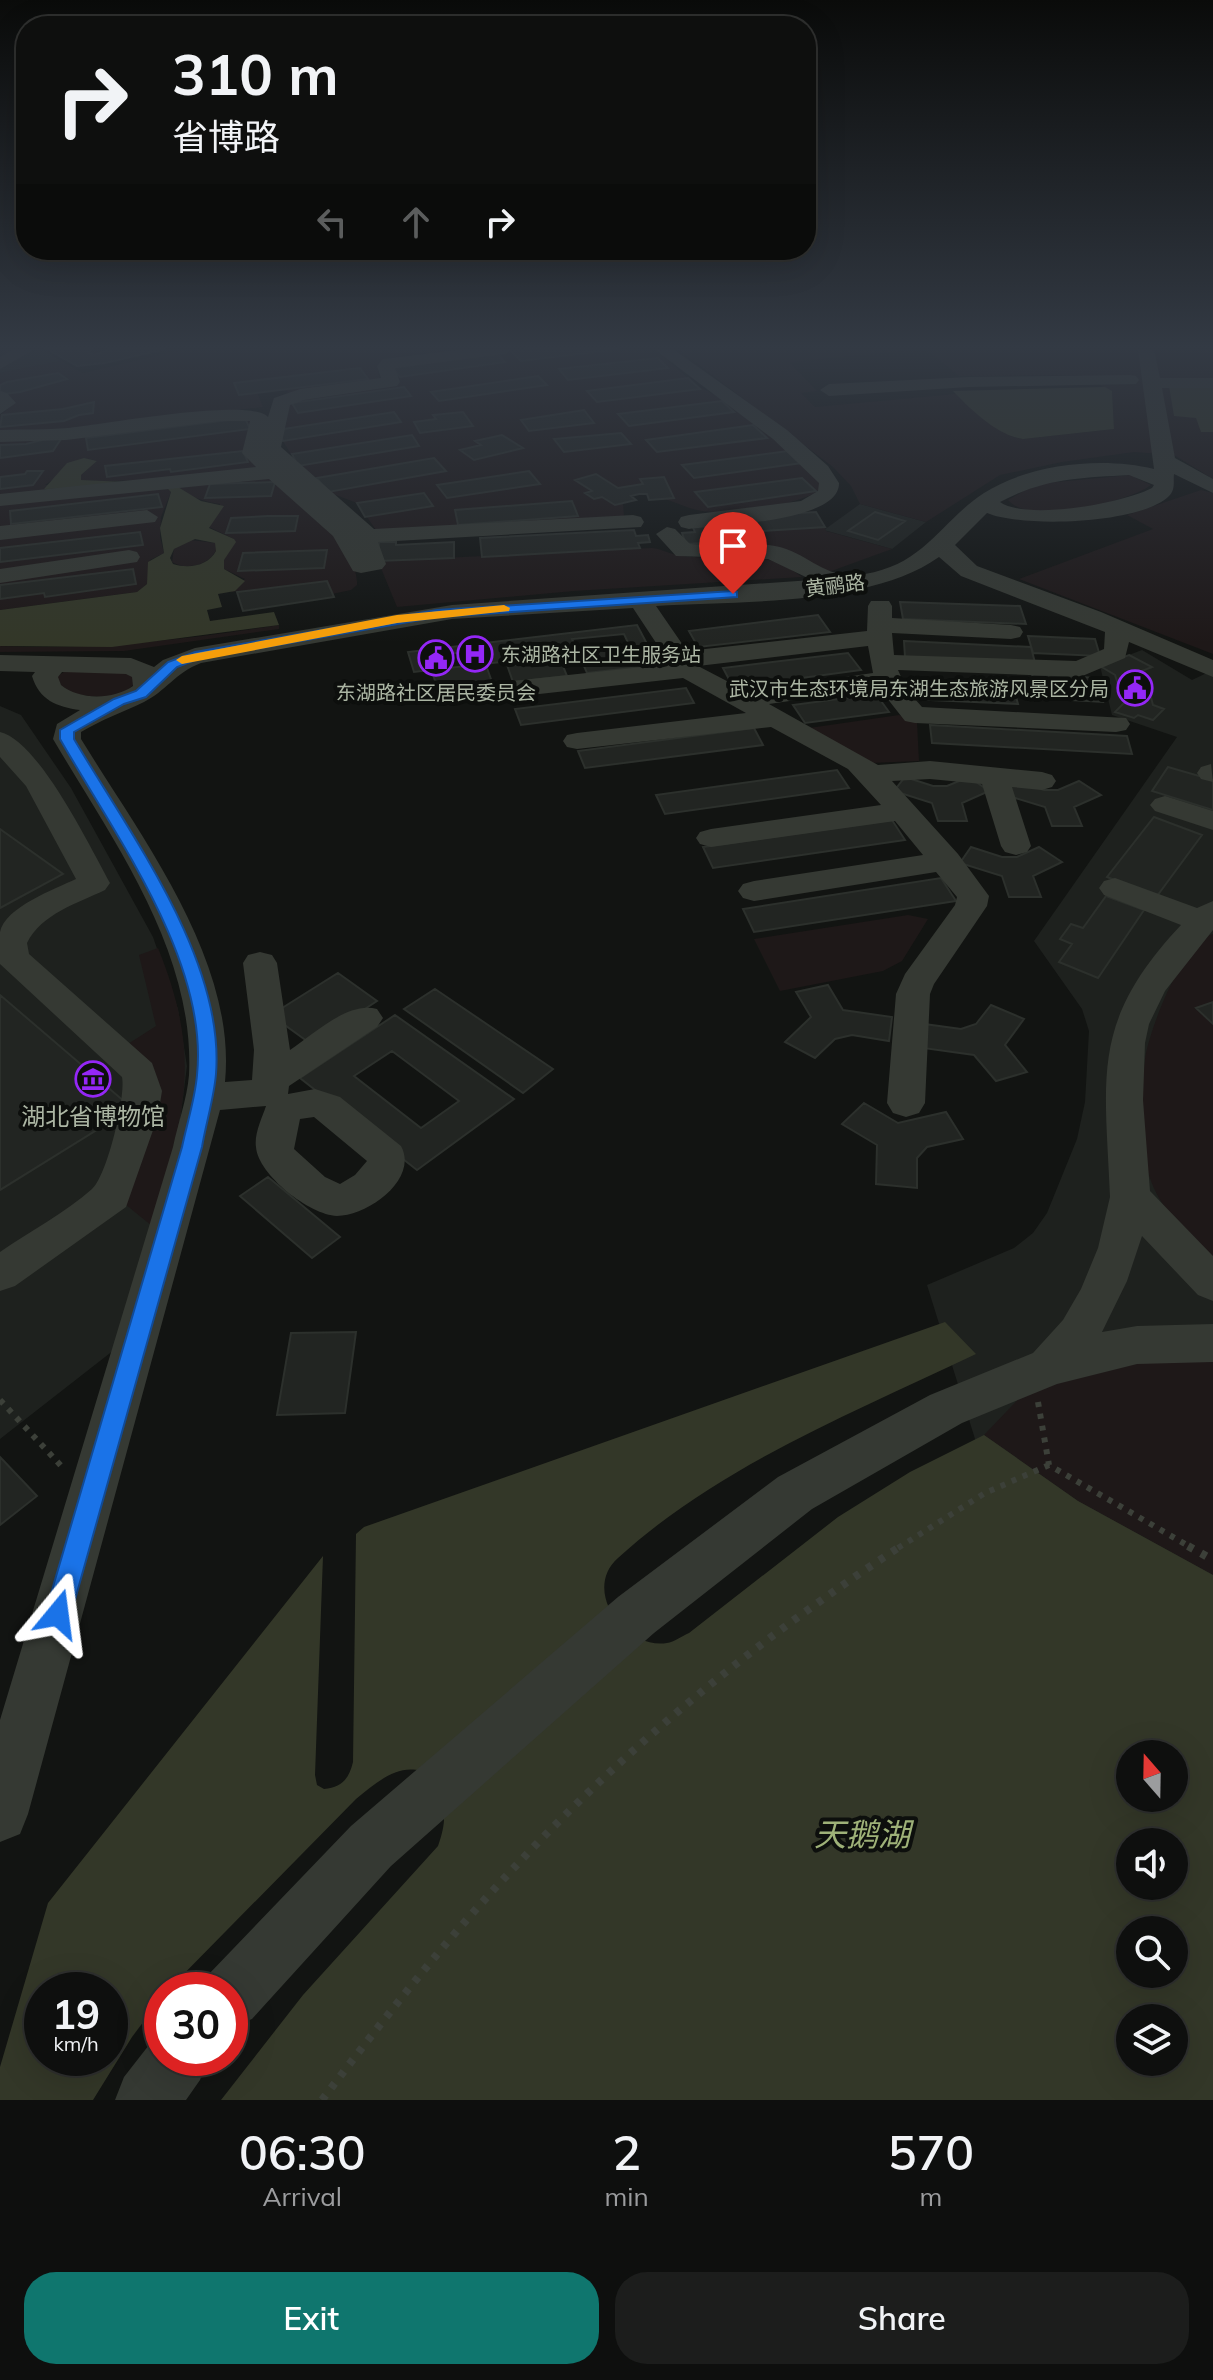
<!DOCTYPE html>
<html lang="en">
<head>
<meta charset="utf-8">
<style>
	body { margin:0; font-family:Mulish,"Noto Sans SC",sans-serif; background:#1c1d1c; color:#f1f3f6; height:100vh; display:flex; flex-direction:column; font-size:30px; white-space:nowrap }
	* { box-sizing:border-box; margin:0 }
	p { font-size:26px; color:#9b9c9e }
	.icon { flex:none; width:44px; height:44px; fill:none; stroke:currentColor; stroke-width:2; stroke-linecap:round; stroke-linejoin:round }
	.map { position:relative; height:2100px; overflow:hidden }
	.side { display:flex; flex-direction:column; background:#0e0f0e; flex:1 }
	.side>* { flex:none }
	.guide { position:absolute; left:16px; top:16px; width:800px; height:244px; border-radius:32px; box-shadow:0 8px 32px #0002,0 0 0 2px #2e2f2e; background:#0e0f0e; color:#f1f3f6; overflow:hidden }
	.needle { width:52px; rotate:340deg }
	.tools { position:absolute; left:1116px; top:1740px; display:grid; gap:16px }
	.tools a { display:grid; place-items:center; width:72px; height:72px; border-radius:50%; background:#0e0f0e; box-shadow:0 8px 32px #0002,0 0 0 2px #2e2f2e; font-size:40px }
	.speed { position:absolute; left:24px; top:1972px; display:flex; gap:16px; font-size:40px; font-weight:700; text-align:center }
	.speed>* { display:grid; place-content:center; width:104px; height:104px; border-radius:50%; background:#0e0f0e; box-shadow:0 8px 32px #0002,0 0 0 2px #2e2f2e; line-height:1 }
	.speed small { font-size:20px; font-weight:400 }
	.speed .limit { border:12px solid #d22; background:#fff; color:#111 }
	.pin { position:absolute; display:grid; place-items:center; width:68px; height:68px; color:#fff; margin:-82px -34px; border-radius:50% 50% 50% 0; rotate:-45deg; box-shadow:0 0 8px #0007 }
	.pin .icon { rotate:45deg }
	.me { position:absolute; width:88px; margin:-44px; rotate:16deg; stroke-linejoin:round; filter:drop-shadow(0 0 6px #0008) }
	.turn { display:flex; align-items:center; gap:28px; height:168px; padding:0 24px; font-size:36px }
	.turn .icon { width:104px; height:104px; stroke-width:2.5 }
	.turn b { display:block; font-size:56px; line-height:68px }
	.lanes { display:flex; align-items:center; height:76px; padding:0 24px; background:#0003; justify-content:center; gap:40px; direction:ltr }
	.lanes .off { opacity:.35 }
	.eta { display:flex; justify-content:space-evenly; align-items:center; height:136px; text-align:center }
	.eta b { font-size:48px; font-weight:600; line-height:56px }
	.action { display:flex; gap:16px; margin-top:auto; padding:16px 24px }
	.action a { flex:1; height:92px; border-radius:32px; background:#0f766e; color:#fff; font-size:32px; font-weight:600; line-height:92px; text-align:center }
	.action a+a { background:#1c1d1c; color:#f1f3f6 }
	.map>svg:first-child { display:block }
</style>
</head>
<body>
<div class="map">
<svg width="1213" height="2100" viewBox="0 0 1213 2100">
	<rect width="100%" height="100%" fill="#121412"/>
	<path fill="#1e211e" d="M0,349H41L61,361L0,373Z
		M860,504L926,522L892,549L824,530Z
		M1142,650L1192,680L1213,670V1689L1044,1660L927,1285L1014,1248L1033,1233L1047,1213L1077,1139L1085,1102L1089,1031L1082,1009L1034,941L1177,737L1112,715L1100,666Z
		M0,706L21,715L71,788L153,937L178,1009L187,1066L179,1130L114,1350L0,1439Z"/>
	<path fill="#1e1818" d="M186,349H461L393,357L378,366L379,379L289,395L286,389L367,378L360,368L234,383L239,394L257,392L263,407L67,430L0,433V415L13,405L0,394V373L61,361L83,373Z
		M527,349H654L697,386L720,397L788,451L818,478L821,490C795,506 733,515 702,511C689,509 677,503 665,499L673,498L664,477L641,479L643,484L618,488L596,474L575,480L615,505L623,503L624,517L376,530L357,503L328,492L317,478L298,466L283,441L290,402L399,383L400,378L393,368L400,364Z
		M678,349H924L789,362L817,391L801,393L815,407L956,394L1010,436L1023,439L1114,429L1112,391L1080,375L959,376L926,349H1213V479L1174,455L1134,452L1062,462L1000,475L926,522L860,504L851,486L833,467Z
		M251,416C276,450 360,547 357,585L351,590L332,594L327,581L231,592L245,579L224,569L223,560L234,539L209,527L220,504C193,501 174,484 146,481C125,479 103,483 81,480V475L97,461L84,458L45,485L166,487L171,492L161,517L160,537L164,553L150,560L147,584L137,592L0,610V439Z
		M1130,475L1151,485C1127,503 1029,526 1008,500L1036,484Z
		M1201,490L1213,493V654L1019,579L1153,529L1127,515Z
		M825,527L826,531L892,549L826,573L801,557L686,544L764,539L761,531Z
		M191,540L215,543L217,548C211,565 187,571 172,562L174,549Z
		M652,548C663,549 671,555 682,556C728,562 761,545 802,577L574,591L397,607L378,561Z
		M279,625V629L124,651L0,652V646C99,650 181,640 279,625Z
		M65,671H131L135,683C118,703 89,696 67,693L55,678Z
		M899,715L917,722L919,761L871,763L809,728Z
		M908,915L928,919L902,961L883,971L780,991L754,939Z
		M1213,934V1002L1196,1009L1213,1024V1264C1191,1239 1163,1213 1151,1181C1139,1151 1141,1092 1145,1059C1149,1030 1183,941 1213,934Z
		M158,948C204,1061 183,1115 152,1226L125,1204L128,1044L156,1026L139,955Z
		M1213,1358V1575L1078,1501L984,1435L1026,1391L1138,1362Z"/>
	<path fill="#333728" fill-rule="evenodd" d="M1169,386H1213V432H1201L1196,418L1174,416Z
		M1105,387L1112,391L1114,429L1023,439C998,436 970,409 953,391Z
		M84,458L97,461L81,475V480L173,484L201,501L224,506L209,528L234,539L236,542L224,560V569L245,581L235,591L218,594L222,607L207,610L210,621L274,612L279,625L112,647L0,646V610L137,592L147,584L148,562L164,553L160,528L171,492L166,487L44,489L67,463ZM195,539L215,543L216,551C208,566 189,569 173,564L170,558L174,549Z
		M945,1322L976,1354C853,1413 720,1465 618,1558C581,1591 626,1650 667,1643C674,1642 682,1636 689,1633L838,1517L910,1472L984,1435L1078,1501L1213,1575V2100H221L303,1995L438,1846C451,1809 442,1802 421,1771C396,1764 375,1784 356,1799L168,1990H162V1997L132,2037L93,2100H0V2067L48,1903L323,1556L315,1775L317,1785L324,1789C342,1787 349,1779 353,1762L356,1534L364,1527ZM1130,1754H1174V1798H1130ZM1130,1842H1174V1886H1130ZM1130,1930H1174V1974H1130ZM42,1990H110V2058H42ZM1130,2018H1174V2062H1130Z"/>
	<path fill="#222522" stroke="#2c302c" stroke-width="2" fill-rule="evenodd" d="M47,349H93L87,352L94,355L111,349H165L105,363L77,366Z
		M527,349H619L521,361L511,351Z
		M497,353L505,362L400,377L393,368Z
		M658,358L668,368L568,380L559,369Z
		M360,368L368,379L239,395L234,383Z
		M58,373L67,379L20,392L4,394L0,391V385L7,382Z
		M538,376L547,385L439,401L431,392Z
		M688,378L700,389L597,402L587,391Z
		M404,387L411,396L298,413L292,403Z
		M722,401L734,412L629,426L618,414Z
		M94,402L93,413L79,415L64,421L0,427L2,415L63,409Z
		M584,410L594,423L529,431L521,420Z
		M394,412L401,422L283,441L277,430Z
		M463,412L473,426L420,433L414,422L436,419L433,415Z
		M245,418L250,429L88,450L86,438Z
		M753,425L767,438L657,452L646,440Z
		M621,433L631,444L564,452L554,439Z
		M412,435L419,446L298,466L292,454Z
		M502,435L523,448L474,460L460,450L481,445L475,441Z
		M46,439H61L53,451L0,458V445L26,444Z
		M243,451L248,462L171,472L170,469L107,477L105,466Z
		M788,451L802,463L694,478L682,465Z
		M434,458L446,471L328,492L317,478Z
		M27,471H43L33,485L0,489V477L25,474Z
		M529,471L540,484L447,498L437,485Z
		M596,474L618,488L643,484L640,479L664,477L674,498L649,500L647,494H639L631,496L636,500L615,505L602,497L594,499L585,493L592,491L575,480Z
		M802,478L816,491L708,507L695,492Z
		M275,482L271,496L205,498L210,484Z
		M424,493L433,506L365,517L357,503Z
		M158,494L162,507L11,524L10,511Z
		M572,501L578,516L458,525L455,510Z
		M816,512L825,527L761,531L765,539L686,544L682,533L695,532L692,525L751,516Z
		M875,512L905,521L878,540L848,531Z
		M268,516H298L295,531L226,533L231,518Z
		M634,530L636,536L648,535L650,542L638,543L640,548L482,557L480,538Z
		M140,532L143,545L0,562V548Z
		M379,542H396V545L454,542V558L378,561Z
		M327,550L324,568L238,571L243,553Z
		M133,569L136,584L45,597L44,593L0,599V585Z
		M327,581L334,597L243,611L237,592Z
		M900,602L1020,606L1026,624L903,619Z
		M818,615L830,632L698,647L689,631Z
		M637,625L655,659L620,663L613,649L414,672L408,652Z
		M624,634L630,647L617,648L619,652L632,651L640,667L587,673L580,657L593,655L591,651L578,653L572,639Z
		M1028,636L1095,639L1100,656L1033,653Z
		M904,641L1031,647L1035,663L905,657Z
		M553,642L558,655L545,657L546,661L560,659L567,676L513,682L507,665L520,664L519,660L505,661L500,648Z
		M481,650L486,664L472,665L473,669L487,668L493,685L438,691L433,674L447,672L446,668L432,670L428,656Z
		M848,653L861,670L733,687L723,668Z
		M1129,655L1152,667L1139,672L1145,675L1153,705L1164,709L1153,720L1138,715L1134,718L1115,712L1124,703L1115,675L1100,666Z
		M1032,674L1096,678L1103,702L1037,698Z
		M907,681L1013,686L1018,704L909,699Z
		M686,688L694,703L521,725L515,709Z
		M876,694L889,712L805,723L793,705Z
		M930,725L1127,736L1132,754L932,743Z
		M754,728L763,745L585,768L578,751Z
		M1168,767L1213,780V810L1152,791Z
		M837,770L849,788L665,814L656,795Z
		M905,777L933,786H947L969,777L989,791L962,803L967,821H938L932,803L894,791Z
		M1015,781L1044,790H1058L1079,781L1101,795L1074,807L1082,826H1052L1045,807L1005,795Z
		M1154,817L1202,835L1157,896L1107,877Z
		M892,820L905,840L713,868L703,847Z
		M0,829L63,874L0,908Z
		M971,847L1002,857H1017L1039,847L1062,862L1033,876L1041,897H1009L1002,876L960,863Z
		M941,878L956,901L754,932L743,909Z
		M1106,896L1144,910L1098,978L1059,962L1072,944L1060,939L1071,924L1083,928Z
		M338,973L377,1001L311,1044L271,1015Z
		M828,985L843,1010L892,1017L889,1041L852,1035L835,1039L815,1058L785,1042L811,1017L796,992Z
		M435,989L553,1069L523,1093L404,1009Z
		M0,995L132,1108L0,1190Z
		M1213,1002V1024L1196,1008Z
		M991,1005L1024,1019L1005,1045L1027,1072L996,1081L974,1055L923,1048L924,1024L961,1029L976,1024Z
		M395,1015L514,1099L417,1170L300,1078ZM392,1051L459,1101L421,1128L354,1076Z
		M864,1103L898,1123L946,1112L963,1139L927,1147L917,1158V1188L876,1184L877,1145L842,1124Z
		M268,1177L340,1237L312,1258L240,1196Z
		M356,1332L345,1413L277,1415L291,1333Z
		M0,1457L37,1496L0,1525Z"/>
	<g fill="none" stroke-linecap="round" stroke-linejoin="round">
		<path stroke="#3c4039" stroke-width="6" stroke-dasharray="5 7" stroke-linecap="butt" d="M0,1400L65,1470
			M1038,1402L1049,1465L1192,1548
			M898,1548L985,1493L1049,1465"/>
		<path stroke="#3c4039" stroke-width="8" stroke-dasharray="6 9" stroke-linecap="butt" d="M1188,1546L1213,1560
			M322,2100C382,2021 443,1943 511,1871C627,1746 758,1639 901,1546"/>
		<path fill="#353933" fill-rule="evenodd" d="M14,349H35L0,369V357Z
			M465,349H514L505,354L395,368L400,382L397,386L304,400L290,405L281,447L374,529L633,515L641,517L644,522L641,527L378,542L386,564L382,569L361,573L353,571L333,536L269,479L0,506V494L256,467L242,453L250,421H221L66,440L0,442V430C23,429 46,430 68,428C101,425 251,397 268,417L274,398L300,389L381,378L377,366L383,359Z
			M654,349H673L787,430L828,466L839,483C840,522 720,525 689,529L681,527L678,522L681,517L689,515L801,501L818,491L819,483L773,439Z
			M1138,349H1154L1160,378H1213V388H1162L1175,458L1213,479V493L1174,474C1173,482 1176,490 1168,497C1138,524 1023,528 987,513L955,545L977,566L1101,612L1213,660V677L1129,642L1125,658L1080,677L898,670L907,690L922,707L1126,718L1130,724L1126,730L1116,732L915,723L905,721L879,688L769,704L878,765L930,761L1042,772L1052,775L1056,781L1052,787L1042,790L1012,787L1031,846L1027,852L1016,855L1005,852L1001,846L982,784L930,779L892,781L958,854L989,896L987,906L934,984L930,994L925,1103L919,1113L906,1117L893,1113L887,1103L896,994L905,974L955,905L957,897L936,872L754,901L743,898L738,891L743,884L754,881L923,855L895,821L711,847L700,844L696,838L700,832L711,829L881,805L848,769L771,727L577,749L567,747L563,741L567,735L577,733L746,713L683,678L495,699L486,697L482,691L486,685L495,683L670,664L633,608L452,619L201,663C175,673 166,691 144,702C123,712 101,720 81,732V739C141,837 237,961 225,1082L252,1080L254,1050L243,963L248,955L260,952L272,955L277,963L290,1050C314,1034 348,1001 377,1009L383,1018L377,1027L289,1086L288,1094L315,1089L340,1097L401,1146C419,1179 368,1216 337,1216C310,1215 258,1175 256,1147C254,1134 262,1118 266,1106L220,1110L28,1814L20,1834L0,1842V1720L173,1147C178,1123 187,1099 189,1075C195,951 113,841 53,739L57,724L80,710C57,707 39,700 32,676L35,672L0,671V655L131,658L154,667L163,660L195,648L452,605L812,580L768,559L676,556L656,534L667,527L675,529L690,544C717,545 749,541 775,546C811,553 823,581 865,574C925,564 940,522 984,493C1029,464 1102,456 1154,469ZM1129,475L1154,485L1152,488C1123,503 1027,521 1000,502C1045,478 1080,478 1129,475ZM939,557L961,576L1105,632L1104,649L1076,661L894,655L892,633L1011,639L1020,637L1023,632L1020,627L1011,625L892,618V606L889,601H871L868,606L867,631L687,651L656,606C740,601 870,606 939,557ZM868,646L873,673L746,691L698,666ZM62,672L126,674L132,677L133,686C113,700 79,700 61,685L58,677ZM314,1117L367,1161L355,1175L340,1184L325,1177L294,1149L300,1119Z
			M1130,375L1136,376L1139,380L1136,384L969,387L829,396L820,390L829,384L969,377Z
			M0,391L7,393L16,403L0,414Z
			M147,510L158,517L155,522L0,540V526Z
			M129,550L137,552L140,557L137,562L0,583V569Z
			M0,732C39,741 90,847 110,883L105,890C78,903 41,914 27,943L29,954L152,1063L162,1091L158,1116L126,1207L15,1286L0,1291V1252C30,1231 65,1213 92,1189C107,1176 126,1097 122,1077L0,964C0,954 0,942 0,932C5,907 55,889 76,879L26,786L0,757Z
			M1211,764L1213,782L1201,779L1197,773L1201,767Z
			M1165,796L1213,811V830L1155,811L1150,805L1155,799Z
			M1115,878L1197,908L1213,901V930L1165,991L1149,1024L1145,1043L1143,1100L1150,1191L1213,1256V1301L1198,1295L1142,1236L1127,1281L1102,1332L1137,1326L1213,1324V1362L1137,1364L1057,1384L962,1423L812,1509L654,1633L391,1866L252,2019L230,2028V1990H202L208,1975L351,1826L618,1597L778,1477L930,1395L1033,1353L1063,1320L1081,1289L1098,1248L1110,1197C1105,1075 1090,1022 1181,925L1104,895L1099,888L1104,881Z
			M162,2033V2058H209L200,2080L186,2100H115L124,2077L156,2036Z"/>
	</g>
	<linearGradient id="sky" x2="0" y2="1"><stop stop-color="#0a0b0a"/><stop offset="0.54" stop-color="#333a44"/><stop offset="1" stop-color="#333a44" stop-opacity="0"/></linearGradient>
	<rect width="1213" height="643" fill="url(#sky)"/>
	<path fill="#1a73e8" stroke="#114b97" stroke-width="2" d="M733,591L737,592V597L437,617L198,659L177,667L146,697L124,704L74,732V739C130,834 225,960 216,1074C214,1098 206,1123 202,1147L71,1614L67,1623L58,1627L48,1623L45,1614L182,1147C187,1123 195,1099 197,1075C209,961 114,834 60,739V730L114,699L136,691L168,662L195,652L437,610Z"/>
	<path fill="#f59e0b" d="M504,605L510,608L509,611L397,623L182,664L176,660L182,656L397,615Z"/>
	<defs>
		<symbol id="hospital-ring" viewBox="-11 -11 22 22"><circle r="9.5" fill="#0d0f0d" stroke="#9427f6" stroke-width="1.5"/><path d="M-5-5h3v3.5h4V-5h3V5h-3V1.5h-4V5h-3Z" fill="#9427f6"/></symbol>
		<symbol id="civic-ring" viewBox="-11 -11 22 22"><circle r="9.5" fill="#0d0f0d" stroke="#9427f6" stroke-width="1.5"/><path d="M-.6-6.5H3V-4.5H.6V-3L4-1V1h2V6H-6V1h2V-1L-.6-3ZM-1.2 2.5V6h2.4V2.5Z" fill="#9427f6"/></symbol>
		<symbol id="museum-ring" viewBox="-11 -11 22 22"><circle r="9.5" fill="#0d0f0d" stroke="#9427f6" stroke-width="1.5"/><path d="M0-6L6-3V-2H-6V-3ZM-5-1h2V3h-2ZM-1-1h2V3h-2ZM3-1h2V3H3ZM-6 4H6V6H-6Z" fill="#9427f6"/></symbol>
	</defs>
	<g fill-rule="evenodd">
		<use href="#hospital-ring" x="455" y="634" width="40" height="40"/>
		<use href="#civic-ring" x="416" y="638" width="40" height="40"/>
		<use href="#civic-ring" x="1115" y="668" width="40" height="40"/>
		<use href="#museum-ring" x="73" y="1059" width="40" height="40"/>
	</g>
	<g text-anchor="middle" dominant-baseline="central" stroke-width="8" stroke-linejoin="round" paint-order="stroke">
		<g font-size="20" fill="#abb5a3" stroke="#0d0f0d">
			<text transform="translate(835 585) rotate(-7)">黄鹂路</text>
		</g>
		<g font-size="20" fill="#abb5a3" stroke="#0d0f0d" text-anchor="start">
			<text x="501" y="654">东湖路社区卫生服务站</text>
			<text x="1109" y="688" text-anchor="end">武汉市生态环境局东湖生态旅游风景区分局</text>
			<text x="436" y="692" text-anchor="middle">东湖路社区居民委员会</text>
		</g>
		<g font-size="24" fill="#abb5a3" stroke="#0d0f0d">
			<text x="93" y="1116">湖北省博物馆</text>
		</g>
		<g font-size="32" font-style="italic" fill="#9eb178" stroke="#0d0f0d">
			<text x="862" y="1834">天鹅湖</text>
		</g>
	</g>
</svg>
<div class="tools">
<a><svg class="needle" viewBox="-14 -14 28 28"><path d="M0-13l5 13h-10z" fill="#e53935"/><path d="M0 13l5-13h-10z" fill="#9b9c9e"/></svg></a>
<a><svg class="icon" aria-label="sound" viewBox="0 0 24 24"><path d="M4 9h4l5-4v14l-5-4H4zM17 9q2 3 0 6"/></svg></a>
<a><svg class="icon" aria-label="search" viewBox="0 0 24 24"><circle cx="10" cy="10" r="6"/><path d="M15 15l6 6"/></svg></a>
<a><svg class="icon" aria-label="layers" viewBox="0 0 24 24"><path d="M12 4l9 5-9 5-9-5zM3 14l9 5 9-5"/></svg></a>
</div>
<div class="speed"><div>19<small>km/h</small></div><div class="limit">30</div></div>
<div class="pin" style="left:733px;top:594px;background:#d93025"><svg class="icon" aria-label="arrive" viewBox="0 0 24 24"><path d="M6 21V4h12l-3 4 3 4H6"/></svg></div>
<svg class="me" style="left:58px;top:1614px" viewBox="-20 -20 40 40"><path d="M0-17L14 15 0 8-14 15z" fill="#1a73e8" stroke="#fff" stroke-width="4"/></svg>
<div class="guide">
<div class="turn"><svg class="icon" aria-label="right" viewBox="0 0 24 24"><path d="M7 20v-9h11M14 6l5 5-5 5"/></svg><div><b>310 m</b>省博路</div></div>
<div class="lanes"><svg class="icon off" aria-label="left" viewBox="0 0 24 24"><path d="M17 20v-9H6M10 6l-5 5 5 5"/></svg><svg class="icon off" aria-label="ahead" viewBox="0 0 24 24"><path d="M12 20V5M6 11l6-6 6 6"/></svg><svg class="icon" aria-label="right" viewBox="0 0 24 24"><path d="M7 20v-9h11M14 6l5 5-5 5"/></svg></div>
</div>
</div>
<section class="side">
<div class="eta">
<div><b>06:30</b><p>Arrival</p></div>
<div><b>2</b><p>min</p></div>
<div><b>570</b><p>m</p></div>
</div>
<div class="action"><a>Exit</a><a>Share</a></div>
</section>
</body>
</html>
